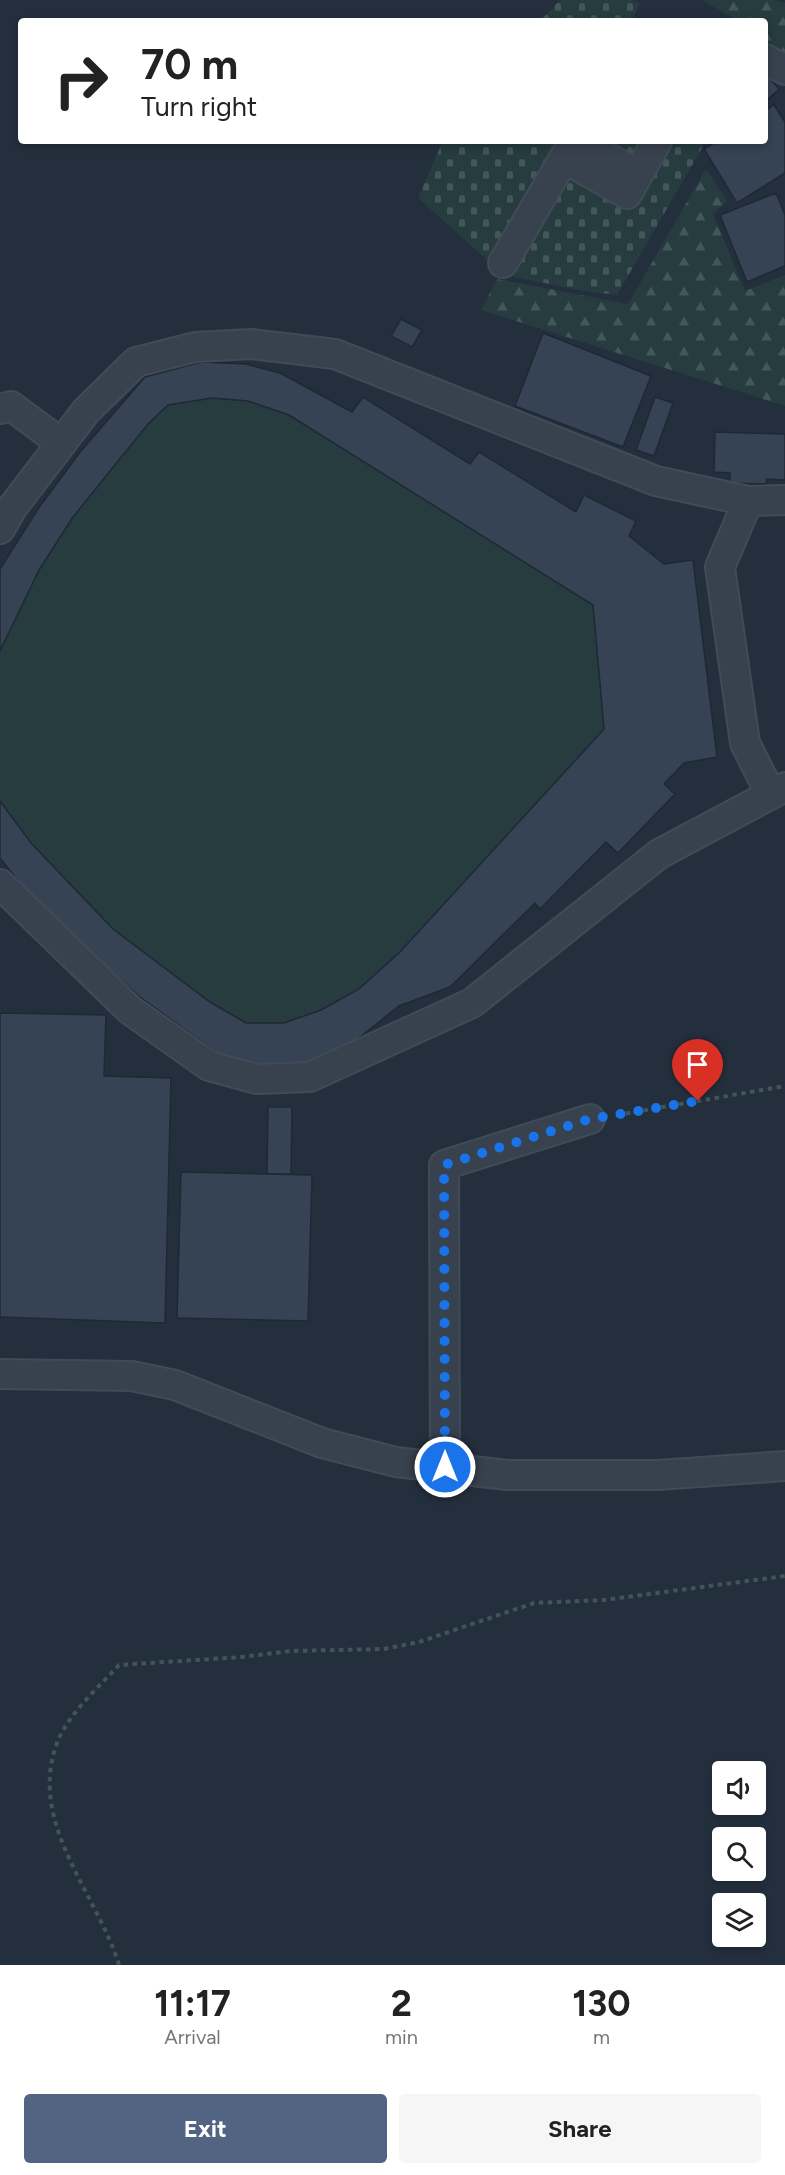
<!DOCTYPE html>
<html lang="en">
<head>
<meta charset="utf-8">
<style>
	body { margin:0; font-family:Figtree,sans-serif; background:#f6f6f6; color:#222; height:100vh; display:flex; flex-direction:column; font-size:22px; white-space:nowrap }
	* { box-sizing:border-box; margin:0 }
	p { font-size:20px; color:#767676 }
	.icon { flex:none; width:33px; height:33px; fill:none; stroke:currentColor; stroke-width:2; stroke-linecap:round; stroke-linejoin:round }
	.map { position:relative; height:1965px; overflow:hidden }
	.side { display:flex; flex-direction:column; background:#fff; flex:1 }
	.side>* { flex:none }
	.hud { position:absolute; left:18px; top:18px; width:750px; height:126px; border-radius:6px; box-shadow:0 3px 9px #0003; background:#fff; color:#222; overflow:hidden }
	.fabs { position:absolute; left:712px; top:1761px; display:grid; gap:12px }
	.fabs a { display:grid; place-items:center; width:54px; height:54px; border-radius:6px; background:#fff; box-shadow:0 3px 9px #0003; font-size:30px }
	.pin { position:absolute; display:grid; place-items:center; width:51px; height:51px; color:#fff; margin:-62px -26px; border-radius:50% 50% 50% 0; rotate:-45deg; box-shadow:0 0 6px #0007 }
	.pin .icon { rotate:45deg }
	.me { position:absolute; width:66px; margin:-33px; rotate:0deg; stroke-linejoin:round; filter:drop-shadow(0 0 4px #0008) }
	.turn { display:flex; align-items:center; gap:21px; height:126px; padding:0 24px; font-size:27px }
	.turn .icon { width:78px; height:78px; stroke-width:2.5 }
	.turn b { display:block; font-size:42px; line-height:51px }
	.eta { display:flex; justify-content:space-evenly; align-items:center; height:102px; text-align:center }
	.eta b { font-size:36px; font-weight:700; line-height:42px }
	.cta { display:flex; gap:12px; margin-top:auto; padding:12px 24px }
	.cta a { flex:1; height:69px; border-radius:6px; background:#516482; color:#fff; font-size:24px; font-weight:700; line-height:69px; text-align:center }
	.cta a+a { background:#f6f6f6; color:#222 }
	.map>svg:first-child { display:block }
</style>
</head>
<body>
<div class="map">
<svg width="785" height="1965" viewBox="0 0 785 1965">
	<defs>
		<pattern id="forest-firs" width="22" height="20" patternUnits="userSpaceOnUse" patternTransform="scale(1.5)"><rect width="22" height="20" fill="#263c3f"/><path d="M5 1l3.5 6h-7zM16 11l3.5 6h-7z" fill="#435659"/></pattern>
		<pattern id="cemetery-stones" width="16" height="16" patternUnits="userSpaceOnUse" patternTransform="scale(1.5)"><rect width="16" height="16" fill="#263c3f"/><path d="M2 7V4a2 2 0 0 1 4 0v3zM10 15v-3a2 2 0 0 1 4 0v3z" fill="#435659"/></pattern>
	</defs>
	<rect width="100%" height="100%" fill="#242f3e"/>
	<path fill="url(#forest-firs)" d="M702,0H772L785,3V60L765,43V21H738Z
		M706,169L727,201L713,214L745,291L785,275V406L481,310L497,279L628,304Z"/>
	<path fill="url(#cemetery-stones)" d="M560,0H631L640,3L632,21H540Z
		M443,141H706L617,295L584,291L504,275L418,198Z"/>
	<path fill="#263c3f" d="M201,362L246,364L280,373L352,412L363,397L470,464L479,452L576,512L584,495L636,521L629,536L663,564L693,560L717,757L684,763L665,784L675,794L618,853L606,842L540,909L534,903L450,987L399,1006L221,1056L140,997L81,944L0,858V569L40,506L81,451Z"/>
	<path fill="#364354" stroke="#1f2835" stroke-width="1.5" d="M765,73L779,89L765,102Z
		M774,105L785,122V173L737,203L704,149L717,141H765V111Z
		M776,193L785,215V266L747,282L720,215Z
		M401,319L422,330L412,347L391,336Z
		M543,333L651,376L623,447L515,406Z
		M201,362L246,364L280,373L352,412L363,397L470,464L479,452L576,512L584,495L636,521L629,536L664,564L693,560L717,757L684,763L664,784L675,794L618,853L606,842L540,909L535,903L450,987L399,1006L350,1045L310,1064L267,1073L221,1056L140,997L34,901L0,858V801L31,843L113,929L210,1002L246,1023H284L321,1010L359,989L400,952L604,729L593,605L289,415L248,401L212,398L168,405L148,424L73,517L39,570L0,651V569L40,506L81,451L145,377Z
		M655,397L673,403L654,456L636,450Z
		M715,432L785,434V480L767,479L766,484L730,483V473L714,472Z
		M0,1013L106,1015L104,1076L171,1078L165,1323L0,1317Z
		M268,1107H292L291,1174H267Z
		M181,1172L312,1175L308,1321L177,1318Z"/>
	<g fill="none" stroke-linecap="round" stroke-linejoin="round">
		<defs>
			<path id="minor" d="M765,59L785,70
				M579,141L638,175
				M564,158L627,194L657,141
				M503,263L574,141
				M0,409L11,406L61,443
				M748,501L720,567L745,743L770,793
				M0,529L12,508L86,411L136,362L195,347L251,344L335,354L656,481L748,501L785,500
				M0,884L130,1010L209,1066L257,1079L310,1077L472,1003L659,854L785,787
				M0,1374L132,1376L175,1385L322,1443L396,1462L507,1475H658L785,1466
				M445,1467L444,1165L590,1119"/>
		</defs>
		<use href="#minor" stroke="#414a57" stroke-width="32"/>
		<path stroke="#3f5557" stroke-width="4" stroke-dasharray="4.5 4.5" stroke-linecap="butt" d="M617,1115L785,1086
			M119,1965C97,1893 27,1823 57,1743C68,1714 98,1688 119,1665L242,1657L290,1651L384,1649L419,1642L534,1603L604,1600L785,1576"/>
		<use href="#minor" stroke="#38414e" stroke-width="28"/>
	</g>
	<g fill="none" stroke-linecap="round" stroke-linejoin="round">
		<path stroke="#1a73e8" stroke-width="10" stroke-dasharray="0 18" d="M445,1467L444,1165L590,1119L698,1101"/>
	</g>
</svg>
<div class="fabs">
<a><svg class="icon" aria-label="sound" viewBox="0 0 24 24"><path d="M4 9h4l5-4v14l-5-4H4zM17 9q2 3 0 6"/></svg></a>
<a><svg class="icon" aria-label="search" viewBox="0 0 24 24"><circle cx="10" cy="10" r="6"/><path d="M15 15l6 6"/></svg></a>
<a><svg class="icon" aria-label="layers" viewBox="0 0 24 24"><path d="M12 4l9 5-9 5-9-5zM3 14l9 5 9-5"/></svg></a>
</div>
<div class="pin" style="left:698px;top:1101px;background:#d93025"><svg class="icon" aria-label="arrive" viewBox="0 0 24 24"><path d="M6 21V4h12l-3 4 3 4H6"/></svg></div>
<svg class="me" style="left:445px;top:1467px" viewBox="-20 -20 40 40"><circle r="17" fill="#1a73e8" stroke="#fff" stroke-width="3"/><path d="M0-11L8 9 0 5-8 9z" fill="#fff"/></svg>
<div class="hud">
<div class="turn"><svg class="icon" aria-label="right" viewBox="0 0 24 24"><path d="M7 20v-9h11M14 6l5 5-5 5"/></svg><div><b>70 m</b>Turn right</div></div>
</div>
</div>
<section class="side">
<div class="eta">
<div><b>11:17</b><p>Arrival</p></div>
<div><b>2</b><p>min</p></div>
<div><b>130</b><p>m</p></div>
</div>
<div class="cta"><a>Exit</a><a>Share</a></div>
</section>
</body>
</html>
